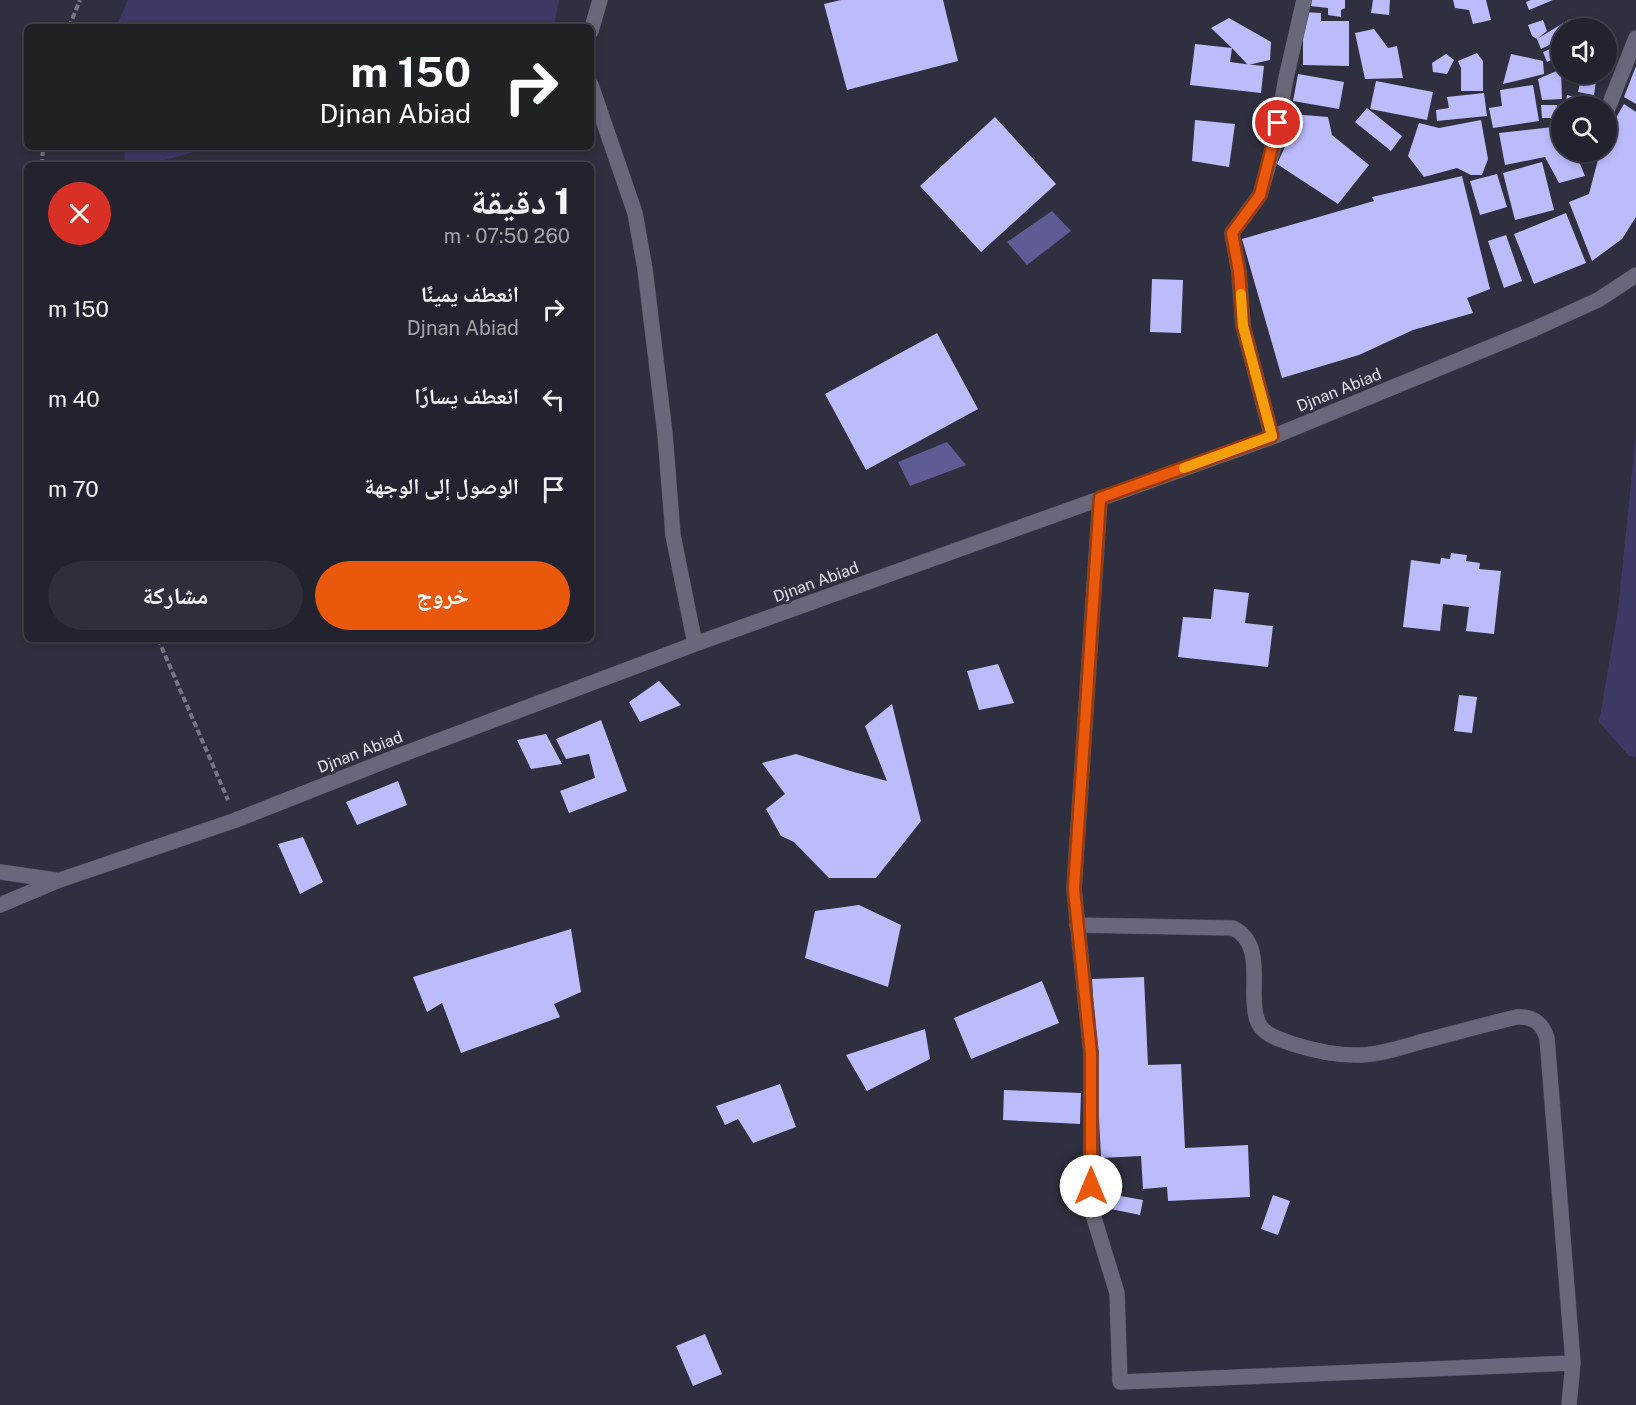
<!DOCTYPE html>
<html lang="ar">
<head>
<meta charset="utf-8">
<style>
	body { margin:0; font-family:"Public Sans","Noto Naskh Arabic",sans-serif; background:#2f2f3b; color:#f1f3f6; direction:rtl; height:100vh; display:flex; flex-direction:column; font-size:22px; white-space:nowrap }
	* { box-sizing:border-box; margin:0 }
	p { font-size:20px; color:#a3a4aa }
	.icon { flex:none; width:33px; height:33px; fill:none; stroke:currentColor; stroke-width:2; stroke-linecap:round; stroke-linejoin:round }
	.map { position:relative; flex:1; overflow:hidden; direction:ltr }
	.panel { position:absolute; left:24px; top:162px; width:570px; height:480px; display:flex; flex-direction:column; background:#23232f; border-radius:9px; box-shadow:0 3px 9px #0003,0 0 0 2px #40404b; direction:rtl }
	.panel>* { flex:none }
	.guide { position:absolute; left:24px; top:24px; width:570px; height:126px; border-radius:9px; box-shadow:0 3px 9px #0003,0 0 0 2px #40404b; direction:rtl; background:#202124; color:#fff; overflow:hidden }
	.tools { position:absolute; left:1551px; top:18px; display:grid; gap:12px }
	.tools a { display:grid; place-items:center; width:66px; height:66px; border-radius:50%; background:#23232f; box-shadow:0 3px 9px #0003,0 0 0 2px #40404b; font-size:30px }
	.pin { position:absolute; display:grid; place-items:center; width:51px; height:51px; color:#fff; margin:-26px; border:3px solid #fff; border-radius:50%; box-shadow:0 2px 6px #0007 }
	.me { position:absolute; width:66px; margin:-33px; rotate:0deg; stroke-linejoin:round; filter:drop-shadow(0 0 4px #0008) }
	.turn { display:flex; align-items:center; gap:21px; height:126px; padding:0 24px; font-size:27px }
	.turn .icon { width:78px; height:78px; stroke-width:2.5 }
	.turn b { display:block; font-size:42px; line-height:51px }
	.round { display:grid; place-items:center; flex:none; width:63px; height:63px; border-radius:32px; background:#2f2f3b }
	.headline { display:flex; align-items:center; justify-content:space-between; height:102px; padding:0 24px }
	h1 { font-size:36px; font-weight:800; line-height:45px }
	.button { display:flex; gap:12px; margin-top:auto; padding:12px 24px }
	.button a { flex:1; height:69px; border-radius:36px; background:#ea580c; color:#fff; font-size:24px; font-weight:800; line-height:69px; text-align:center }
	.button a+a { background:#2f2f3b; color:#f1f3f6 }
	ul { padding:0; list-style:none }
	li { display:flex; align-items:center; gap:18px; height:90px; padding:0 24px }
	li div { flex:1 }
	li b { display:block; font-size:22px }
	li em { font-style:normal }
	.map>svg:first-child { display:block }
</style>
</head>
<body>
<div class="map">
<svg width="1636" height="1405" viewBox="0 0 1636 1405">
	<rect width="100%" height="100%" fill="#2f2f3f"/>
	<path fill="#3c3a65" d="M128,0H559L554,27H116Z
		M124,147H213L146,165H125Z
		M1636,434V757L1629,756L1599,722L1618,610Z"/>
	<path fill="#5e5b95" d="M1052,211L1071,231L1027,265L1007,242Z
		M947,442L966,465L910,486L898,462Z"/>
	<path fill="#bcbcfd" d="M841,0H943L958,61L847,90L824,4Z
		M1312,0H1345V8L1341,10V17L1328,15V8L1310,6Z
		M1373,0H1390L1389,15L1371,13Z
		M1453,0H1486L1491,20L1473,24L1469,10L1455,8Z
		M1531,0H1553L1529,10L1526,2Z
		M1303,12L1321,13V21H1349V66L1303,65Z
		M1229,18L1271,42L1270,60L1248,65L1232,48L1230,62L1245,64L1264,66L1261,93L1190,85L1195,44L1232,48L1211,28Z
		M1570,19L1575,28H1562V39L1541,49L1537,39L1532,36L1528,25L1543,20L1547,31L1537,39Z
		M1374,29L1388,48L1397,46L1403,78L1365,79L1355,33Z
		M1562,44V55L1547,62L1543,52Z
		M1477,53L1483,61V91H1461V68L1458,61Z
		M1446,54L1454,60L1447,74L1433,72L1432,63Z
		M1511,54L1543,61L1544,74L1503,84Z
		M1636,66V104L1624,97Z
		M1561,69L1562,99L1542,100L1538,79Z
		M1298,74L1344,82L1339,109L1293,101Z
		M1571,74H1597L1594,95L1578,92L1580,83Z
		M1376,81L1433,92L1427,120L1370,109Z
		M1533,85L1539,121L1493,128L1489,108L1502,106L1500,90Z
		M1484,93L1487,116L1437,121L1436,110L1449,108L1447,97Z
		M1567,95L1589,101L1587,106H1566Z
		M1624,104L1636,112V217L1622,239L1592,261L1569,202L1589,194L1600,152H1606V135Z
		M1541,105H1557V118H1542Z
		M1367,108L1402,136L1391,151L1355,122Z
		M1292,114L1328,117L1332,135L1369,165L1338,204L1277,164L1289,138Z
		M995,117L1056,184L981,252L920,186Z
		M1195,120L1235,124L1229,167L1192,161Z
		M1481,120L1488,159L1482,175H1471L1457,168L1424,177L1408,156L1419,123L1439,128Z
		M1562,126V152H1575L1585,176L1559,183L1545,157L1505,165L1499,133Z
		M1542,162L1554,210L1515,220L1503,173Z
		M1497,174L1507,207L1480,215L1470,181Z
		M1462,176L1490,289L1467,298L1473,313L1413,330L1359,355L1282,378L1242,239L1374,201L1372,197Z
		M1566,213L1586,263L1534,284L1514,234Z
		M1506,235L1522,281L1504,288L1488,241Z
		M1152,279L1183,280L1181,333L1150,332Z
		M937,333L978,409L866,470L825,394Z
		M1451,553L1467,555L1466,561L1480,563L1479,569L1501,571L1494,634L1466,631L1469,607L1443,604L1440,631L1403,627L1411,560L1440,564L1441,558L1450,559Z
		M1214,589L1249,593L1245,623L1273,626L1268,667L1178,657L1183,617L1211,619Z
		M998,664L1014,703L979,710L967,671Z
		M659,681L681,705L640,722L629,702Z
		M1459,695L1477,697L1472,733L1454,731Z
		M892,704L921,821L876,878H829L794,842L781,836L766,809L785,794L762,763L796,754L850,771L887,781L865,726Z
		M601,720L627,791L569,813L560,791L595,778L589,754L566,759L556,739Z
		M546,734L562,764L531,769L517,740Z
		M398,781L407,805L357,825L346,802Z
		M303,837L323,882L300,894L278,844Z
		M859,905L901,925L888,987L805,958L815,911Z
		M571,929L581,992L554,1004L560,1017L461,1053L442,1003L427,1012L413,977Z
		M1144,977L1148,1065L1181,1064L1185,1148L1248,1145L1250,1197L1168,1201L1167,1187L1143,1189L1141,1156L1101,1158L1092,979Z
		M1042,981L1059,1023L971,1059L954,1018Z
		M925,1029L930,1059L867,1091L846,1055Z
		M780,1084L796,1127L753,1143L738,1119L725,1125L716,1106Z
		M1004,1090L1081,1093L1080,1124L1003,1120Z
		M1104,1193L1143,1200L1140,1215L1101,1207Z
		M1273,1195L1290,1201L1278,1235L1261,1229Z
		M705,1334L722,1374L693,1386L676,1346Z"/>
	<g fill="none" stroke-linecap="round" stroke-linejoin="round">
		<defs>
			<path id="minor" d="M591,31L600,0
				M591,85L635,213L645,269L665,434L673,535L695,644
				M1606,113L1636,38
				M1272,437L1243,326L1239,272L1232,233L1260,195L1274,146L1286,78L1304,0
				M1100,498L1074,889L1091,1054V1208L1117,1293L1120,1382L1573,1363
				M0,872L56,880
				M0,905L57,881L236,820L398,756L695,644L1272,437L1534,329L1598,300L1636,275
				M1077,925L1233,928C1258,940 1254,970 1254,993C1254,1029 1261,1033 1293,1044C1315,1051 1338,1056 1361,1055C1382,1054 1403,1047 1424,1041C1455,1033 1486,1024 1517,1017C1533,1016 1542,1023 1547,1038L1573,1363L1569,1405"/>
		</defs>
		<use href="#minor" stroke="#4b4c58" stroke-width="16"/>
		<path stroke="#757583" stroke-width="4" stroke-dasharray="6 3" stroke-linecap="butt" d="M69,27L80,0
			M42,165L43,147
			M158,639L228,800"/>
		<use href="#minor" stroke="#68687a" stroke-width="15"/>
	</g>
	<g fill="none" stroke-linecap="round" stroke-linejoin="round">
		<defs>
			<path id="route" d="M1091,1186V1054L1074,889L1100,498L1272,436L1243,326L1239,272L1232,233L1260,195L1278,123"/>
		</defs>
		<use href="#route" stroke="#983908" stroke-width="15"/>
		<use href="#route" stroke="#ea580c" stroke-width="10"/>
		<path stroke="#f59e0b" stroke-width="10" d="M1184,468L1272,436L1243,326L1241,294"/>
	</g>
	<g text-anchor="middle" dominant-baseline="central" stroke-width="6" stroke-linejoin="round" paint-order="stroke">
		<g font-size="16" fill="#e0e1eb" stroke="#2f2f3f">
			<text transform="translate(1339 390) rotate(-22)">Djnan Abiad</text>
			<text transform="translate(816 582) rotate(-20)">Djnan Abiad</text>
			<text transform="translate(360 752) rotate(-21)">Djnan Abiad</text>
		</g>
	</g>
</svg>
<div class="tools">
<a><svg class="icon" aria-label="sound" viewBox="0 0 24 24"><path d="M4 9h4l5-4v14l-5-4H4zM17 9q2 3 0 6"/></svg></a>
<a><svg class="icon" aria-label="search" viewBox="0 0 24 24"><circle cx="10" cy="10" r="6"/><path d="M15 15l6 6"/></svg></a>
</div>
<div class="pin" style="left:1278px;top:123px;background:#d93025"><svg class="icon" aria-label="arrive" viewBox="0 0 24 24"><path d="M6 21V4h12l-3 4 3 4H6"/></svg></div>
<svg class="me" style="left:1091px;top:1186px" viewBox="-20 -20 40 40"><circle r="19" fill="#fff"/><path d="M0-13L10 11 0 6-10 11z" fill="#ea580c"/></svg>
<div class="guide">
<div class="turn"><svg class="icon" aria-label="right" viewBox="0 0 24 24"><path d="M7 20v-9h11M14 6l5 5-5 5"/></svg><div><b>150 m</b>Djnan Abiad</div></div>
</div>
<section class="panel">
<div class="headline"><div><h1>1 دقيقة</h1><p>260 m · 07:50</p></div><a class="round" style="background:#d93025;color:#fff"><svg class="icon" aria-label="close" viewBox="0 0 24 24"><path d="M6 6l12 12M18 6L6 18"/></svg></a></div>
<ul>
<li><svg class="icon" aria-label="right" viewBox="0 0 24 24"><path d="M7 20v-9h11M14 6l5 5-5 5"/></svg><div><b>انعطف يمينًا</b><p>Djnan Abiad</p></div><em>150 m</em></li>
<li><svg class="icon" aria-label="left" viewBox="0 0 24 24"><path d="M17 20v-9H6M10 6l-5 5 5 5"/></svg><div><b>انعطف يسارًا</b></div><em>40 m</em></li>
<li><svg class="icon" aria-label="arrive" viewBox="0 0 24 24"><path d="M6 21V4h12l-3 4 3 4H6"/></svg><div><b>الوصول إلى الوجهة</b></div><em>70 m</em></li>
</ul>
<div class="button"><a>خروج</a><a>مشاركة</a></div>
</section>
</div>
</body>
</html>
